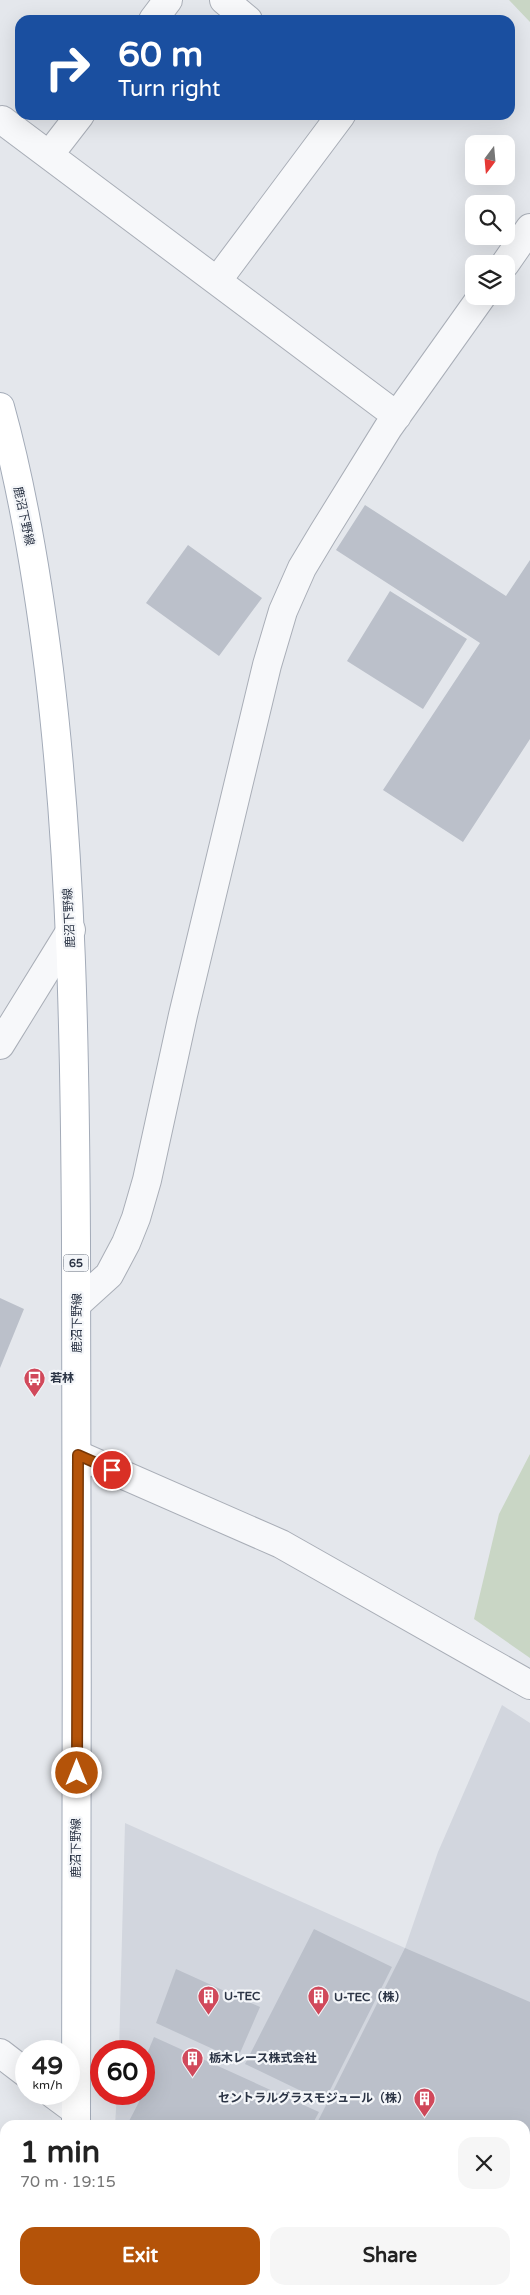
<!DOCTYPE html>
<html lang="en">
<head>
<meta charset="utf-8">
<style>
	body { margin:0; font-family:"Varela Round","Noto Sans JP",sans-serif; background:#f6f6f6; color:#222; height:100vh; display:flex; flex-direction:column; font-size:19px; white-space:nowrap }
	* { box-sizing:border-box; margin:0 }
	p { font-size:16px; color:#767676 }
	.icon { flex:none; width:28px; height:28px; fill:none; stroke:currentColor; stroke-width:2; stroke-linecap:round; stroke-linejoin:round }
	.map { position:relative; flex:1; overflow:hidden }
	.details { position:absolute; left:0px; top:2120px; width:530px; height:175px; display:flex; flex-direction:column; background:#fff; border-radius:15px 15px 0 0; box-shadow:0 5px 20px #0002 }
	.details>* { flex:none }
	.banner { position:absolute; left:15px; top:15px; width:500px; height:105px; border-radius:15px; box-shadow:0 5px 20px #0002; background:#1a4fa0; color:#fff; overflow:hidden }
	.needle { width:32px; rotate:196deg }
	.fabs { position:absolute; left:465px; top:135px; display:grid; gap:10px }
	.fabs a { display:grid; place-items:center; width:50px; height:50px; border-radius:10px; background:#fff; box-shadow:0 5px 20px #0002; font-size:25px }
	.speed { position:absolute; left:15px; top:2040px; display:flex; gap:10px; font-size:25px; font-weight:700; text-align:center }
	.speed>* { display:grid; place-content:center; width:65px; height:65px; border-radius:50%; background:#fff; box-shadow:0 5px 20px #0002; line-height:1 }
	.speed small { font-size:12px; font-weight:400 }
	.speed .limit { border:8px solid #d22; background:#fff; color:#111 }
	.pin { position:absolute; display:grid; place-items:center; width:42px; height:42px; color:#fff; margin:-21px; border:2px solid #fff; border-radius:50%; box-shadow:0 1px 5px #0007 }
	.me { position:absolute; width:55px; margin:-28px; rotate:0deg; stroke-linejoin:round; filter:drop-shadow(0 0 4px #0008) }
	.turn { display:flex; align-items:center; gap:18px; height:105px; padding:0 20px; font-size:22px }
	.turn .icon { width:65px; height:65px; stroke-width:2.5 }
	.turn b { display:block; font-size:35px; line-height:42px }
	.round { display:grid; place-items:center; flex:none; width:52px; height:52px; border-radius:15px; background:#f6f6f6 }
	.summary { display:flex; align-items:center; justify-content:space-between; height:85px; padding:0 20px }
	h1 { font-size:30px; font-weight:800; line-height:38px }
	.cta { display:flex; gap:10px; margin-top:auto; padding:10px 20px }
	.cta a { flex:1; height:58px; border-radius:15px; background:#b45309; color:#fff; font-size:20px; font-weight:800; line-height:58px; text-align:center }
	.cta a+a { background:#f6f6f6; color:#222 }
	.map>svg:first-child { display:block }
</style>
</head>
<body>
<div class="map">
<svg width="530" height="2295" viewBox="0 0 530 2295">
	<rect width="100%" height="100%" fill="#e4e7ec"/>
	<path fill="#d2d6de" d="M502,1705L530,1723V2295H228L231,2290H525V2125H115L117,2094H144V2051H119L125,1823L405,1948L438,1852Z"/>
	<path fill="#c9d6c5" d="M509,0H530V22Z
		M530,1454V1658L474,1619L499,1514Z"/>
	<path fill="#bbc0ca" d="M365,505L506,596L530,560V739L463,842L383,790L480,643L336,550Z
		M188,545L262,598L219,656L146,603Z
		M390,591L467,639L423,709L347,661Z
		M0,1298L24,1309L0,1368Z
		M314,1929L392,1967L324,2102L245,2064Z
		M405,1948L530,2002V2288L527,2295H329L332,2290H525V2125H316Z
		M176,1969L260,2007L237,2060L156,2023Z
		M154,2037L319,2112L312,2125H127L142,2096L138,2094H144V2061Z
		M231,2290H286L283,2295H228Z"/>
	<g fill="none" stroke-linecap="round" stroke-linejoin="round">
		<defs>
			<path id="minor" d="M224,0L248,20
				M153,20L168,0
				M2,120L397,416
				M49,155L80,115
				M505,264L530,228
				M217,281L341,115
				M0,1045L71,930
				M77,1304L109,1275L126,1243L136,1218L147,1180L183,1015L267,665L283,611L302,568L323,533L388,428L482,296
				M78,1455L281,1544L530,1685
				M0,2053L26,2073
				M53,2094L76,2111"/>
			<path id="primary" d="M0,407C24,493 38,582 49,670C72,860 75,1051 76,1241C78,1536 76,1830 76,2125
				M75,2295L76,2290"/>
		</defs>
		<use href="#minor" stroke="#a9aeb7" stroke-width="30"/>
		<use href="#primary" stroke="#a3abb8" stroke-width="30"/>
		<use href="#minor" stroke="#f7f8fa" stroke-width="28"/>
		<use href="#primary" stroke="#fff" stroke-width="28"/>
	</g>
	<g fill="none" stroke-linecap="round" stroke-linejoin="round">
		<defs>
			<path id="route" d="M77,1773L78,1455L112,1470"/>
		</defs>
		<use href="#route" stroke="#753606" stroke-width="12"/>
		<use href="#route" stroke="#b45309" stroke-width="9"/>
	</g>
	<defs>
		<symbol id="bus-pin" viewBox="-11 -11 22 30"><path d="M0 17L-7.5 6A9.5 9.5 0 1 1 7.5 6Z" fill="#d1495b" stroke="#f4f6f9"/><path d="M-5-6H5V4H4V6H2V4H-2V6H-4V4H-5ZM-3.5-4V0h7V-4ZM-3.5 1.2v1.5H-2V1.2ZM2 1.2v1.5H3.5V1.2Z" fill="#fff"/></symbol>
		<symbol id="building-pin" viewBox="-11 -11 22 30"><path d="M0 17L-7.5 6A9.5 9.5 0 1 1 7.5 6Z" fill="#d1495b" stroke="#f4f6f9"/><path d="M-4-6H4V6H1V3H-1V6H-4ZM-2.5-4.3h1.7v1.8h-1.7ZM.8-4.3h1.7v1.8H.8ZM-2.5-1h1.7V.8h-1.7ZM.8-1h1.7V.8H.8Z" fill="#fff"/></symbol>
	</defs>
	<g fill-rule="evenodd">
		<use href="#bus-pin" x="22" y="1366" width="25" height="34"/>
		<use href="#building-pin" x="196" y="1984" width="25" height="34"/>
		<use href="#building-pin" x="306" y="1984" width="25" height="34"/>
		<use href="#building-pin" x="180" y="2046" width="25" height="34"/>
		<use href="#building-pin" x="412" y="2086" width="25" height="34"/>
	</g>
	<g text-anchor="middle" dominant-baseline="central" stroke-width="4.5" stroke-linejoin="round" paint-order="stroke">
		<rect fill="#f4f6f9" stroke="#676e7b" stroke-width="1" x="63.5" y="1254.5" width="25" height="17" rx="4"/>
		<g font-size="11" font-weight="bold" fill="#2b3445">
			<text x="76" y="1263">65</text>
		</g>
		<g font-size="12" fill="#2b3445" stroke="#f4f6f9">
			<text transform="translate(24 516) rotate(78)">鹿沼下野線</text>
			<text transform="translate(69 918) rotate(-93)">鹿沼下野線</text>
			<text transform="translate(77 1323) rotate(-90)">鹿沼下野線</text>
			<text transform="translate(76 1848) rotate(-90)">鹿沼下野線</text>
		</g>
		<g font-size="12" font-weight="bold" fill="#2b3445" stroke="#f4f6f9" text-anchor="start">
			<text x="50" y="1378">若林</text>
			<text x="224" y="1996">U-TEC</text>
			<text x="334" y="1997">U-TEC（株）</text>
			<text x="209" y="2058">栃木レース株式会社</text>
			<text x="409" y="2098" text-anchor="end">セントラルグラスモジュール（株）</text>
		</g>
	</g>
</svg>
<div class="fabs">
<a><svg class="needle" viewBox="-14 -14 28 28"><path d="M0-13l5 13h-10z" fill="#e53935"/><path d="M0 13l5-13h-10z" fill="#767676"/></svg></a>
<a><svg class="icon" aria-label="search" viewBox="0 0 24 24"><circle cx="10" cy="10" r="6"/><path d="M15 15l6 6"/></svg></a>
<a><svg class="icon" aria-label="layers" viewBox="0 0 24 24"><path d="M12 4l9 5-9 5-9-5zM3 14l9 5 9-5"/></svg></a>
</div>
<div class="speed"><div>49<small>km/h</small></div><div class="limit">60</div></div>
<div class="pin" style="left:112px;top:1470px;background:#d93025"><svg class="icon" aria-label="arrive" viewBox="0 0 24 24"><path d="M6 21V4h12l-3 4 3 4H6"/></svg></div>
<svg class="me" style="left:77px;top:1773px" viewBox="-20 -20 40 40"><circle r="17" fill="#b45309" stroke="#fff" stroke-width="3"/><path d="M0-11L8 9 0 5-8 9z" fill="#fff"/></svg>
<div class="banner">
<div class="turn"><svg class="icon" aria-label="right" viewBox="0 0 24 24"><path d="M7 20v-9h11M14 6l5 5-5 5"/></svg><div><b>60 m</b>Turn right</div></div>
</div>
<section class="details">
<div class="summary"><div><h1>1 min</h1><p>70 m · 19:15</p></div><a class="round"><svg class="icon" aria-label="close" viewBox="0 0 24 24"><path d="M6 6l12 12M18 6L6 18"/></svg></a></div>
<div class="cta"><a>Exit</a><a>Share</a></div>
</section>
</div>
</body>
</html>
